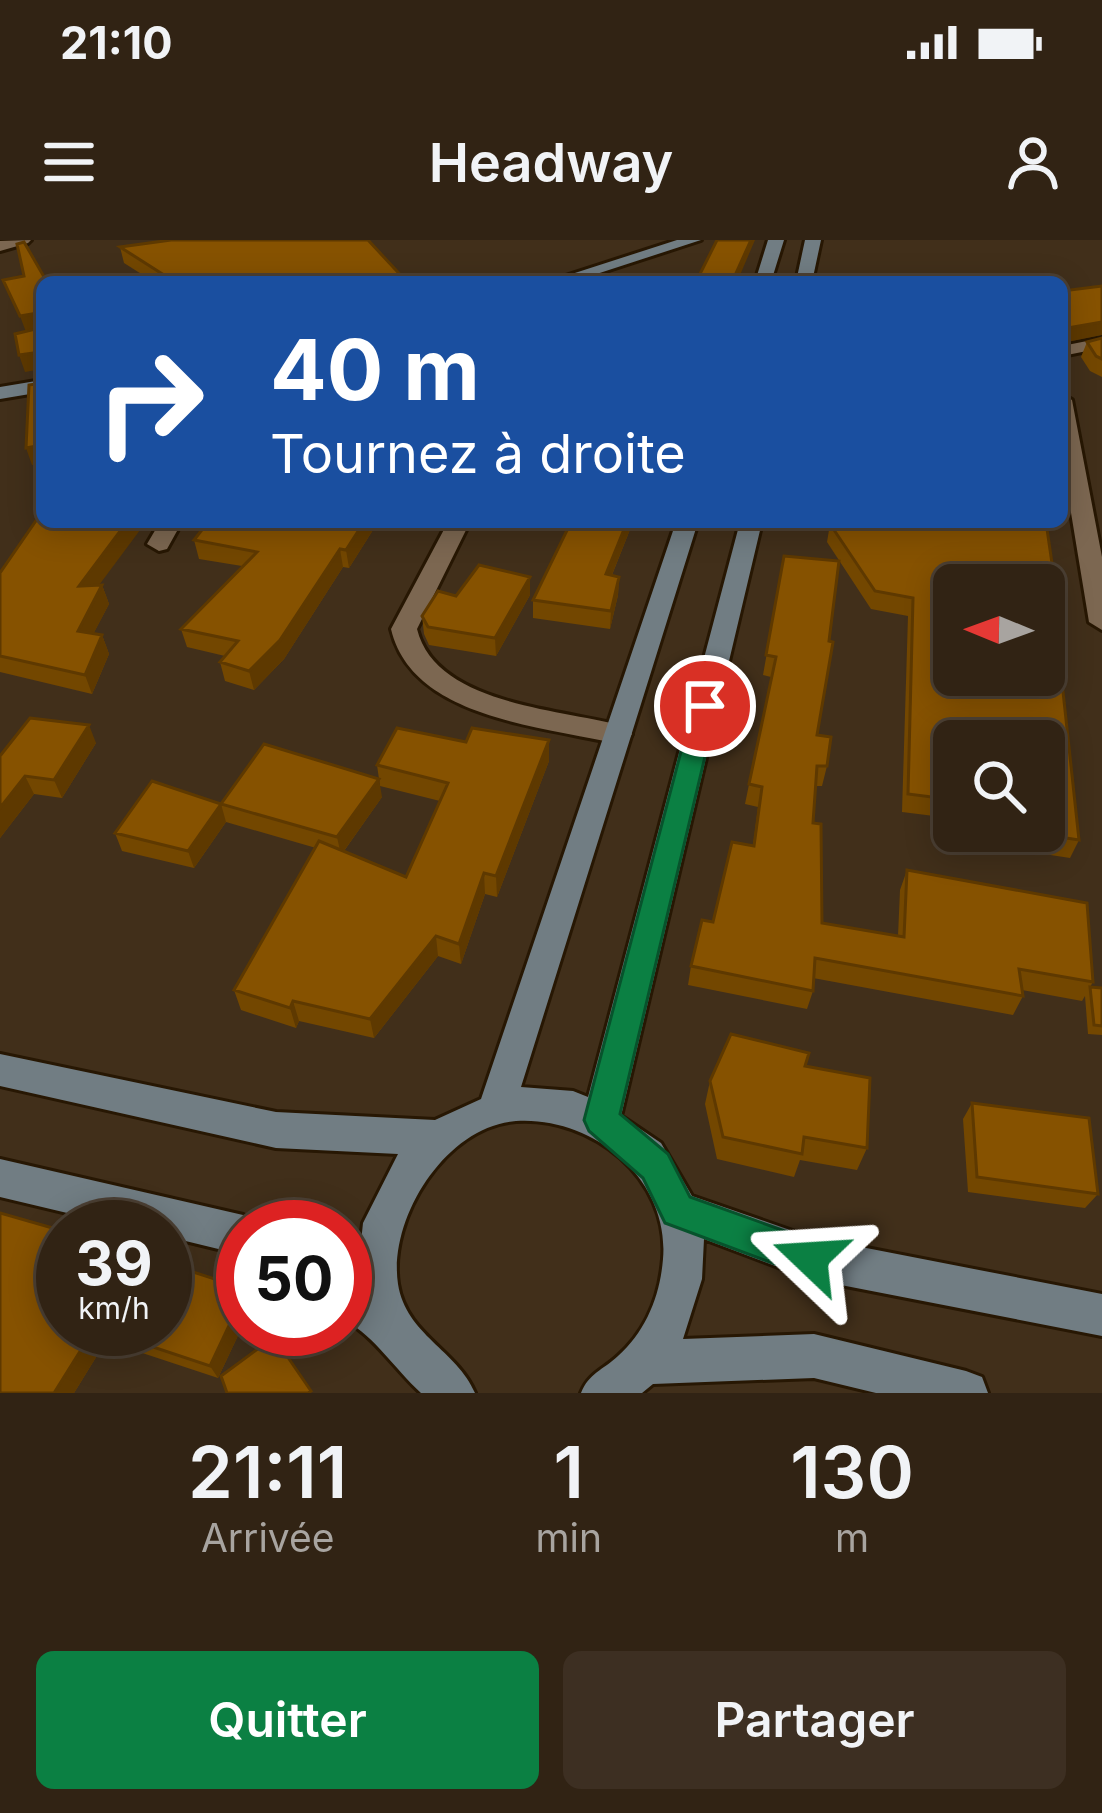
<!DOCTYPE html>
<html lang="fr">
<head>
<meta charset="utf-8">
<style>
	body { margin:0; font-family:Inter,sans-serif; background:#3d2f22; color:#f1f3f6; height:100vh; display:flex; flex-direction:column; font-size:45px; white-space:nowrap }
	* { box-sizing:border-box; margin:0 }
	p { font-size:39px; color:#a8a4a0 }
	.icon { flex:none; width:66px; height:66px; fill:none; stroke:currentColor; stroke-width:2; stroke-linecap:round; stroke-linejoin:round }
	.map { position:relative; height:1153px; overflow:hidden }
	.sheet { display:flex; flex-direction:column; background:#312314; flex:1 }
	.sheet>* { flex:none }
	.guide { position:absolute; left:36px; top:36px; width:1032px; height:252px; border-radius:18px; box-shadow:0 6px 30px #0003,0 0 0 3px #4c4034; background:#1a4fa0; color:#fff; overflow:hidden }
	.needle { width:78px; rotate:271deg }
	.tools { position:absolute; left:933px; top:324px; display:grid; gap:24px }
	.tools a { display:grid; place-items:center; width:132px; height:132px; border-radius:18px; background:#312314; box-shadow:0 6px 30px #0003,0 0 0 3px #4c4034; font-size:60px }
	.speed { position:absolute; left:36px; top:960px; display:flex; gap:24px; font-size:60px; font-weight:700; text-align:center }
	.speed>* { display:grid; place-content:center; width:156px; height:156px; border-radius:50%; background:#312314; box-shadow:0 6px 30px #0003,0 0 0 3px #4c4034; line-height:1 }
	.speed small { font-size:30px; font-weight:400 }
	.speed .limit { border:18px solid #d22; background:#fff; color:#111 }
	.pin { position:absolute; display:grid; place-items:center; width:102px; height:102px; color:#fff; margin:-51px; border:6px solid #fff; border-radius:50%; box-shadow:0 3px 12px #0007 }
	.me { position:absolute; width:132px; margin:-66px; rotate:290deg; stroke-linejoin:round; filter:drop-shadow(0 0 9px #0008) }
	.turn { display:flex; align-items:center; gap:42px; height:252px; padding:0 36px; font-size:54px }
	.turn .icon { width:156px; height:156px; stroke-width:2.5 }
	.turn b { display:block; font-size:84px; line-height:102px }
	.eta { display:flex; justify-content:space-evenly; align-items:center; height:204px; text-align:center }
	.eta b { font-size:72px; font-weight:600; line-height:84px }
	.action { display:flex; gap:24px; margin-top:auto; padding:24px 36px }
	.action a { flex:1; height:138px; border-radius:18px; background:#0b8043; color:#fff; font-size:48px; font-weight:600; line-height:138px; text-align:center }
	.action a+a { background:#3d2f22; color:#f1f3f6 }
	.status { display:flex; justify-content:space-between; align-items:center; height:84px; padding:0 60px; background:#312314; direction:ltr }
	.status svg { height:33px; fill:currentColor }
	header { display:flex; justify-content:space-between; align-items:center; height:156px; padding:0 36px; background:#312314; font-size:54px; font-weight:600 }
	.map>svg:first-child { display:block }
</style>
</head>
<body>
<div class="status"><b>21:10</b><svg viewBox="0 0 49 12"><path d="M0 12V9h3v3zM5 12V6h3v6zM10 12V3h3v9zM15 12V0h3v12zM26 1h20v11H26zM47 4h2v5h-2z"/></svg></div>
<header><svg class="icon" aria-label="menu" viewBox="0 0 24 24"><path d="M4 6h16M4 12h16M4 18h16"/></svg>Headway<svg class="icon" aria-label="person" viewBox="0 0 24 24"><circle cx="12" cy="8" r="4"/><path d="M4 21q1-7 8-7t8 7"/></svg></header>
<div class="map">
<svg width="1102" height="1153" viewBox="0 0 1102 1153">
	<rect width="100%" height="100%" fill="#412f1a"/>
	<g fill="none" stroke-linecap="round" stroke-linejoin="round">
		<defs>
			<path id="street" d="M31,0L28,3L0,11V1Z
				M1102,98V108L1062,116V106Z
				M1062,154L1072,160L1102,317V390L1089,382L1062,218Z
				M160,282H182L167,309L159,311L147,304Z
				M448,282H470L417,389C436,466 563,469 628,487L632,494L628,501L618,504C543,486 412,479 391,389Z"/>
			<path id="secondary" d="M677,0H701L572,42H547Z
				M768,0H784L771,42H755Z
				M805,0H821L812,42H796Z
				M42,140V152L0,159V147Z
				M676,282H698L521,847L573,851L588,857L740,282H762L621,876L661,903L692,956L810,997L1102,1054V1096L810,1039L704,999L702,1039L683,1099L814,1094L966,1131L982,1137L988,1153H876L814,1138L653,1144L642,1153H581C589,1133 603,1130 618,1116C646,1091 660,1056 663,1019C670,938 592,876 516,881C446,886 388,978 398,1044C406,1095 457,1110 475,1153H421C393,1127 377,1099 345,1080V1035L357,1040L363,983L398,914L276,908L0,846V814L276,872L435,880L481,859Z
				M0,919L243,975L260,987H243V1015L165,996V987H126L0,957Z"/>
		</defs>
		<use href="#street" stroke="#271703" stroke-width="6"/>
		<use href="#secondary" stroke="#271703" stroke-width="6"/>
		<use href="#street" fill="#7c6751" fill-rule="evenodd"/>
		<use href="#secondary" fill="#717d83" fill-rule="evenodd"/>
	</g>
	<path fill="#734700" d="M120,7L407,42H154L124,23Z
		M1102,98V137L1090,131L1081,117L1087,102Z
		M208,282H378L349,328L343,327L284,419L254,450L225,441L220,422L225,416L187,407L181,389L242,326L199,319L194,300Z
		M571,282H633L612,335L619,337L618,355L610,389L533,378V360Z
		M830,284L1064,406L1060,417L1079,600L1070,618L1005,608L1004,597L970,591H1044L954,501V588L934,585V576L902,572L908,376L871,369L827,302Z
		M784,316L817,495L827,526L822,546H816L813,583L822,683L898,696L900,650L907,630L1093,742L1090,747L1102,748V795L1088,794L1085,756L1082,761L1022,750L1023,756L1013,775L813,738V751L807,769L688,745L691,726L753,606L758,567L745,564L771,437L763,435Z
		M0,333L102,345L109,364L93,394L102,395L109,414L92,454L0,432Z
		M530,355L496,416L429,405L424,394L422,376L456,356Z
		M549,500V521L497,657L485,654L461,724L438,716L374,798L299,781L296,788L241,770L234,750L316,608L226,582L194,628L122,611L115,593L221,564L382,557L344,611L406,637L440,561L380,546L377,525L466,502Z
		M96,503L62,558L34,554L0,598V516Z
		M805,826L867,908L857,930L800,920L794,937L717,919L705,864L710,841Z
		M972,863L1098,954L1085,968L968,952L963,879Z
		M0,973L243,1048V1085L218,1138L106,1101L74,1153H0Z"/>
	<path fill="#5e3900" d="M751,0H755L737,42H732Z
		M32,74L38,90L26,92L20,76Z
		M1102,82V95L1062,103V89Z
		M41,112L42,129L25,132L19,115Z
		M42,205V224L32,225L26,208Z
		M127,282H146L85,364L79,346Z
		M364,282H378L349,328L346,310Z
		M627,282H633L605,352L606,334Z
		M340,309L343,327L284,419L254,450L249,431Z
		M530,337V355L496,416L495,398Z
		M619,337L618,355L610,389L611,371Z
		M102,345L109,364L85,410L78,391Z
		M102,395L109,414L92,454L85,435Z
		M89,485L96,503L62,558L54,540Z
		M549,500V521L497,657L496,636Z
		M25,536L34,554L0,598V568Z
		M379,539L382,557L341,615L337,597Z
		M221,564L226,582L194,628L188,611Z
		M484,633L485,654L461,724L459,704Z
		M436,696L438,716L374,798L370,779Z
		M293,761L299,781L296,788L290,768Z
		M243,1056V1085L218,1138L210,1126Z
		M94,1089L106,1101L74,1153H54Z"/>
	<path fill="#865200" stroke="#5e3900" stroke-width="3" fill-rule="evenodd" d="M171,0H368L407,42H175L120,7Z
		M717,0H751L732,42H680L682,37L698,38Z
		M24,2L47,42H42V118L41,112L19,115L15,94L36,89L32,74L20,76L3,40L24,36L17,4Z
		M1102,46V82L1062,89V51Z
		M1102,98V119L1096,116L1087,102Z
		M42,143V205L26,208L29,145Z
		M42,272V282H127L79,346L102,345L78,391L102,395L85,435L0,416V333Z
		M208,282H364L346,310L340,309L280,400L249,431L220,422L238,401L181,389L257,312L194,300Z
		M571,282H627L606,334L619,337L611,371L533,360Z
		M844,282H1046L1064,406L1058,405L1079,600L1021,591H1044V501H954V569L941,567L940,558L908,554L913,358L875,351L830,284ZM954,345H1044V435H954Z
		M784,316L839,321L829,401L833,402L817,495L831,497L827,526H817L813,583L821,584L822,683L904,697L907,630L1087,663L1093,742L1019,729L1023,756L815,718L813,751L691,726L702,680L713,682L732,602L754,606L762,547L749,544L776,417L766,415Z
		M479,325L530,337L495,398L428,387L422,376L438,351L456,356Z
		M30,478L89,485L54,540L25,536L0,568V516Z
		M397,488L466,502L472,488L549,500L496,636L484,633L459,704L436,696L370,779L293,761L290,768L234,750L319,601L406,637L448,543L377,525Z
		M264,504L379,539L337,597L221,564Z
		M152,541L221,564L188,611L115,593Z
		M1090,747L1102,748V786L1094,785Z
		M731,794L809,813L805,826L870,838L867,908L804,897L802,914L723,897L710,841Z
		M972,863L1089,878L1098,954L977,937Z
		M0,973L63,991V1089H94L54,1153H0Z
		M165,1023L243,1048V1056L210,1126L99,1089H165Z
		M274,1097L311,1151L308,1153H227L221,1136Z"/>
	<path fill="#0b8043" stroke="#07532c" stroke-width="3" d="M705,458L717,466L620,874L668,914L690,957L824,1005L829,1018L824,1031L810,1037L665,983L643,938L589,891L584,880L693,466Z"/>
</svg>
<div class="tools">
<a><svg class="needle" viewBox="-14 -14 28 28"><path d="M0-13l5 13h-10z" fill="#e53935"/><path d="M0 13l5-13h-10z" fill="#a8a4a0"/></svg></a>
<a><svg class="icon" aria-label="search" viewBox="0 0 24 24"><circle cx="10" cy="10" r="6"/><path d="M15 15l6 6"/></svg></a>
</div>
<div class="speed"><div>39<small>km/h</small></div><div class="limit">50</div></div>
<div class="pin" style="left:705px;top:466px;background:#d93025"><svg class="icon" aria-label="arrive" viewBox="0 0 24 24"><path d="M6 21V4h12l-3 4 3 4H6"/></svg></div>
<svg class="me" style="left:810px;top:1018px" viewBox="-20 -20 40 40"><path d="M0-17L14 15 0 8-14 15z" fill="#0b8043" stroke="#fff" stroke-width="4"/></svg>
<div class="guide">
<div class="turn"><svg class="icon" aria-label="right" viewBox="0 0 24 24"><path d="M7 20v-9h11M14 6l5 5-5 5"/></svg><div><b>40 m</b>Tournez à droite</div></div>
</div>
</div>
<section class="sheet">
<div class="eta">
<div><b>21:11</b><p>Arrivée</p></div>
<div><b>1</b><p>min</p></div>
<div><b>130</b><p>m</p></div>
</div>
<div class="action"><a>Quitter</a><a>Partager</a></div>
</section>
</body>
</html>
